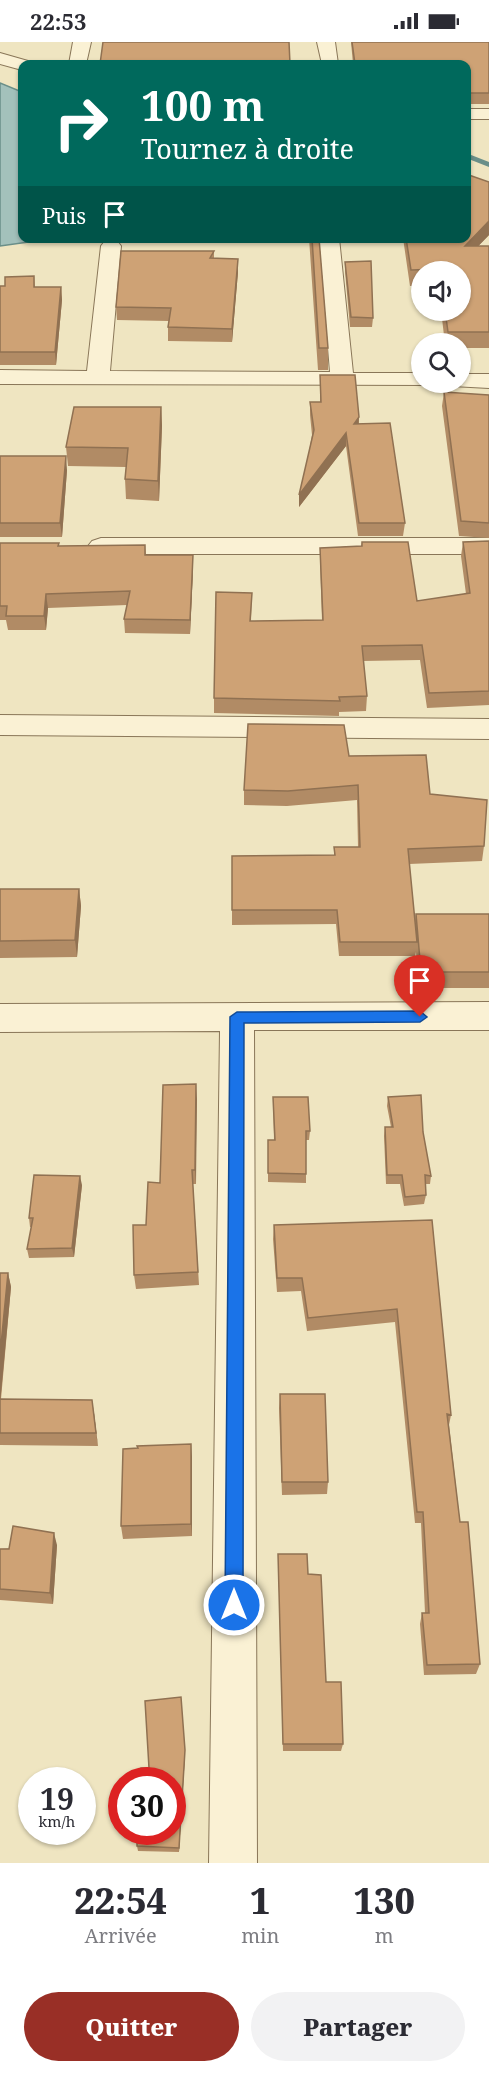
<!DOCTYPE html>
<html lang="fr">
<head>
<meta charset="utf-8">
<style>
	body { margin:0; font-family:"Noto Serif",serif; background:#f2f2f3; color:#2b2b33; height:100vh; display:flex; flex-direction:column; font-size:22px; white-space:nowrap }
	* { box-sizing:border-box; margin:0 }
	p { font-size:20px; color:#7c7c81 }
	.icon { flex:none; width:33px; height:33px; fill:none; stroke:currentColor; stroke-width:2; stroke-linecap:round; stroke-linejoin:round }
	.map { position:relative; height:1821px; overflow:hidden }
	.details { display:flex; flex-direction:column; background:#fff; flex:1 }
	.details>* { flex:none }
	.top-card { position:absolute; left:18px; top:18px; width:453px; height:183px; border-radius:12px; box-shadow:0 2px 4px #0004; background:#00695c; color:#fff; overflow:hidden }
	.fabs { position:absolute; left:411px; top:219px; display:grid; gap:12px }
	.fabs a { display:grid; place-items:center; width:60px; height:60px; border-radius:50%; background:#fff; box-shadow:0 2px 4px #0004; font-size:30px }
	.speed { position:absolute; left:18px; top:1725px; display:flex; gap:12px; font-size:30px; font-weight:700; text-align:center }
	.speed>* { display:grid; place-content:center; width:78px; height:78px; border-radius:50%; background:#fff; box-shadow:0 2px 4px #0004; line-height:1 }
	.speed small { font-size:15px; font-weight:400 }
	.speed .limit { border:9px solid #d22; background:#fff; color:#111 }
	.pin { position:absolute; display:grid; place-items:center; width:51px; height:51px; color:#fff; margin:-62px -26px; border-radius:50% 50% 50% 0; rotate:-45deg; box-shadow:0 0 6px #0007 }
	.pin .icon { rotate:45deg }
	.me { position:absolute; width:66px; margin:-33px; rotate:0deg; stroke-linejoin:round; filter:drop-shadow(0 0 4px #0008) }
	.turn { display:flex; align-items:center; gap:21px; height:126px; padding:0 24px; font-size:27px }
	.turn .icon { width:78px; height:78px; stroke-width:2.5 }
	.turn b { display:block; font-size:42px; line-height:51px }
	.then { display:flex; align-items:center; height:57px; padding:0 24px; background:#0003; gap:12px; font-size:22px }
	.eta { display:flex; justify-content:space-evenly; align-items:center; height:102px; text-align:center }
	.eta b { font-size:36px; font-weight:800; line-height:42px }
	.button { display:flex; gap:12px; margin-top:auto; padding:12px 24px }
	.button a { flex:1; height:69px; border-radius:36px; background:#992f26; color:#fff; font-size:24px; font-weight:800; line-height:69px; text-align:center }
	.button a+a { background:#f2f2f3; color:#2b2b33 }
	.status { display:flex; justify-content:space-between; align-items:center; height:42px; padding:0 30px; background:#fff; direction:ltr }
	.status svg { height:16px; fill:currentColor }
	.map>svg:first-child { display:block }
</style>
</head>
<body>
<div class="status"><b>22:53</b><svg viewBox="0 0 49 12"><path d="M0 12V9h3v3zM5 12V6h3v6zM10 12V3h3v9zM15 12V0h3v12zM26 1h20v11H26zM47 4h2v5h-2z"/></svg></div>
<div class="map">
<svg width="489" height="1821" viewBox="0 0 489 1821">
	<rect width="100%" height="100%" fill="#efe5c1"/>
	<path fill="#a3c1bb" stroke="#6a8f89" stroke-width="1.5" d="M0,41L22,50V196L50,197L0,204Z"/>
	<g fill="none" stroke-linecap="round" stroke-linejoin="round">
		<path fill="#6a8f89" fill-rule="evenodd" d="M466,111L489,120V125L466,116Z"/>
		<defs>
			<path id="minor" d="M73,0H91L86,22H69Z
				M317,0H335L338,22H322Z
				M0,11L28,19L30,22H22V28L0,22Z
				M466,67H489V77H466Z
				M319,196H339L353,331H422V340H432L430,343L0,342V328L87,329L101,204L104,200H118L121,204L110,329L330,330Z
				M460,332H489V346L452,344L450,340H460Z
				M101,496H489V512H101L92,509L88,504L92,499Z
				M0,673L489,677V697L0,693Z
				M489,960V988H254L257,1821H209L220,989L0,990V962Z"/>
		</defs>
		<use href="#minor" stroke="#897658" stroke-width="2"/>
		<use href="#minor" fill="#faf1d4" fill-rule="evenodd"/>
	</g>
	<path fill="#b18b65" d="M351,0H489V62H469L468,56H466V22H353Z
		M489,140V193L478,204H489V306H460V302H445L441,268H460V230H422V244H410L403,196H466Z
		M309,196H319L328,306V328H318Z
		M214,209V216L238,230L232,300L168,299V285L169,279L117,278L116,265Z
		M345,220L373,276L372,285H350L345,229Z
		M34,234L35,245H61L62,258L56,323H0V244H5Z
		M320,333L359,375V382L405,481L403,494H358L346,404L299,465L312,393L310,373V360H320Z
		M444,350L489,353V496L459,494L442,364Z
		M161,365L162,384L159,459L126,457L125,437L126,425L68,424L66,405Z
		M0,414L67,428L62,495H0Z
		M489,499V663L427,666L420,618L363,619L367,654L366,669L339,670V674L214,671V656L252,551L251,579L322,578L320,520V506L361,504L362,500L417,559L466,552L461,514L463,500Z
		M0,501H59V504L145,503L146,513H193V527L190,592L125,591L124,577L127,563L48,566L46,588H8L6,578H0Z
		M349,714L430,752L484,804L482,819L409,822L415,879L416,872H489V946H419L416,910L415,914H339L336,882L232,883V814L334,813V805H358L357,758L287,764L244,763V748Z
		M0,847H79L81,864L77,915L0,916Z
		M196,1042V1142H193L199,1243L136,1247L134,1233L146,1183Z
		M273,1055L310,1089L309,1098H306V1141L268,1140V1098H274Z
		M388,1055L423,1090L431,1134L430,1142H425L426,1153L424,1162L404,1164L400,1142H386L384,1094L385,1085H391L387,1064Z
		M82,1143L74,1215L29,1216L27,1207L32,1185H30L29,1176Z
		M432,1178L451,1373L449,1383L460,1480L480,1622L476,1632L424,1633L420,1582L422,1571H425L421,1481H415L395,1280L307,1289L301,1249L277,1250L273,1197L274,1183Z
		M0,1231H8L11,1245L1,1357L94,1371L98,1404L0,1403Z
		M280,1352L328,1440L327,1452L282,1453L279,1366Z
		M192,1415V1494L123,1497L121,1484Z
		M57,1503L53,1562L0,1558V1507Z
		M278,1512L308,1532L326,1640L343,1702L341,1709H283Z
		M185,1713L179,1810L138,1809L137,1804L149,1726Z"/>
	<path fill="#907152" d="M489,179V193L463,220L465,204Z
		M238,217V230L232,300V287Z
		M61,245L62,258L56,323L55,310Z
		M161,365L162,384L159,459L158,439Z
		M359,375L358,387L354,382Z
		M346,391V404L299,465V453Z
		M66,414L67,428L62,495L60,481Z
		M193,513V527L190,592V578Z
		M46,552L48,566L46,588L44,574Z
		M79,847L81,864L77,915L75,898Z
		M196,1042L197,1057L196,1142L195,1128Z
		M80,1134L82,1143L74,1215L72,1206Z
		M8,1231L11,1245L0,1362V1313Z
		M92,1358L94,1371L98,1404L96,1391Z
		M191,1402L192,1415V1494L191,1482Z
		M54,1491L57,1503L53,1562L50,1551Z
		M181,1655L185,1713L179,1810V1806Z"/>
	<path fill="#cea275" stroke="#907152" stroke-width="1.5" d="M103,0H289L290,22H100Z
		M352,0H489V51H470L469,45H466V22H355Z
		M466,132L489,140V179L465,204H489V290H448L445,268H460V230H440V227L411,228L406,196H466Z
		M312,196H319L328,306H319Z
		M121,209H214L210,216L238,217L232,287L168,285L171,266L116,265Z
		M371,219L373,276L351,275L345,220Z
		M34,234V245H61L55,310H0V244H5V235Z
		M320,333H355L359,375L354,382L390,381L405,481H359L346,391L299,453L314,388L310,360H321Z
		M444,350L489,353V481L461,479Z
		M74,365H161L158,439L125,437L128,406L66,405Z
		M0,414H66L60,481H0Z
		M489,499V649L429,651L422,603L362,604L367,654L339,655L340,659L214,656L216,550L252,551L250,579L323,578L320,506L362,504V500H408L417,559L470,551L463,500Z
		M0,501H59L58,504L145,503V513H193L190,578L124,577L130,549L46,552L44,574H6L7,564H0Z
		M248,682L344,683L349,714L426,713L430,752L487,758L484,804L408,807L417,900H340L337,868H232V814L335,813L334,805H360L358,743L288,749L244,748Z
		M0,847H79L75,898L0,899Z
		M416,872H489V930H421Z
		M196,1042L195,1128H192L198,1230L134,1233L133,1183H146L148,1140L160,1141L163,1043Z
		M421,1053L423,1090L431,1134L425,1133L426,1153L405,1155L402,1133H387L385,1085H393L388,1055Z
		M273,1055H308L310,1089H306V1132L268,1131V1098H275Z
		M34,1133L80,1134L72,1206L27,1207L33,1176H29Z
		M432,1178L451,1373L447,1372L460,1480H468L480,1622L427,1623L422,1571H429L423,1470H417L397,1267L308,1276L302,1236H277L274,1183Z
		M0,1231H8L0,1313Z
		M280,1352H325L328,1440H282Z
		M0,1357L92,1358L96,1391H0Z
		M191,1402V1482L121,1484L123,1407L138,1406L137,1404Z
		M13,1484L54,1491L50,1551L0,1547V1507H9Z
		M278,1512H307L308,1532L321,1533L326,1640H341L343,1702H283Z
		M181,1655L185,1708L179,1806L137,1804V1790H172V1738H140L141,1726H149L145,1659Z"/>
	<path fill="#1a73e8" stroke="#114b97" stroke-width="1.5" d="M420,969L427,975L420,980L244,981L243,1563L241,1569L234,1572L228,1569L225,1563L230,975L237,970Z"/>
</svg>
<div class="fabs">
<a><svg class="icon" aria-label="sound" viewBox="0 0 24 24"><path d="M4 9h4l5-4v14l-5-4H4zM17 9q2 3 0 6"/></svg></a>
<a><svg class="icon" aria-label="search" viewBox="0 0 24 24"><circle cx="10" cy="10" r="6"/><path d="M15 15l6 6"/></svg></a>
</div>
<div class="speed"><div>19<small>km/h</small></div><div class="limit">30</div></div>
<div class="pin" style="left:420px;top:975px;background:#d93025"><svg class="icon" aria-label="arrive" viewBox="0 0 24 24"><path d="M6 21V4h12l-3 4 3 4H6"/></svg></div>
<svg class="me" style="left:234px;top:1563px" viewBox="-20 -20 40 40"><circle r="17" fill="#1a73e8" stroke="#fff" stroke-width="3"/><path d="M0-11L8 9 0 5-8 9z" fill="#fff"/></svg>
<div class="top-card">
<div class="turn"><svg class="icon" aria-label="right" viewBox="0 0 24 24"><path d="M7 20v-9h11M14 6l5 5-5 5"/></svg><div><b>100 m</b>Tournez à droite</div></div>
<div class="then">Puis<svg class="icon" aria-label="arrive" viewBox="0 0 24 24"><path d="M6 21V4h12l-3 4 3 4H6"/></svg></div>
</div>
</div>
<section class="details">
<div class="eta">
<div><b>22:54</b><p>Arrivée</p></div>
<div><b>1</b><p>min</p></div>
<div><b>130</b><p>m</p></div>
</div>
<div class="button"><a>Quitter</a><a>Partager</a></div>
</section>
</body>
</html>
